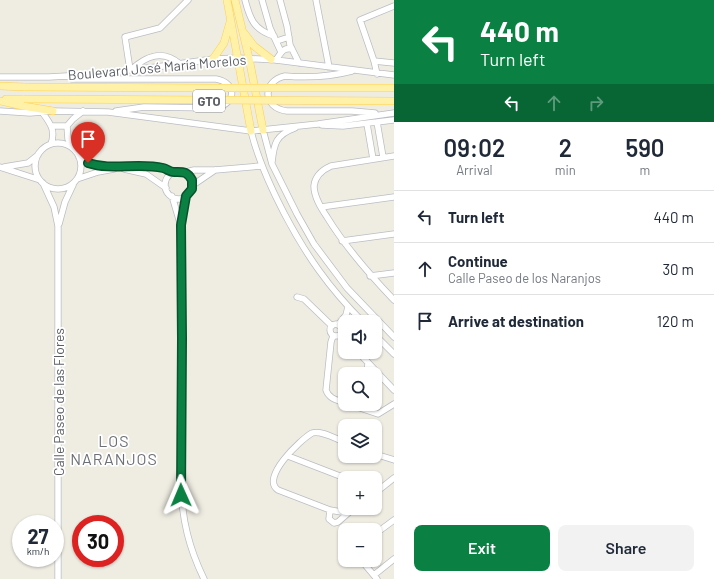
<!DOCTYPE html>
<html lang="en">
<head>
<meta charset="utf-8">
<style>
	body { margin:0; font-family:Barlow,sans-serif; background:#f2f2f3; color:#1f2937; height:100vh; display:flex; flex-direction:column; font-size:15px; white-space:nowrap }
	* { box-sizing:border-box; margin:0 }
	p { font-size:13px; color:#747a83 }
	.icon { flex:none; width:22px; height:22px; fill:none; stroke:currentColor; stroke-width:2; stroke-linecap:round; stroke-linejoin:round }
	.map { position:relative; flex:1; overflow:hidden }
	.sheet { display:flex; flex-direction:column; background:#fff; width:320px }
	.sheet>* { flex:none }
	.hud { background:#0b8043; color:#fff; overflow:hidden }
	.fabs { position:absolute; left:338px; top:315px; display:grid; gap:8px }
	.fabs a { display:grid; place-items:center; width:44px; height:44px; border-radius:8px; background:#fff; box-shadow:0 1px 3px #0004; font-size:20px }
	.speed { position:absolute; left:12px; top:515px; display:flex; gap:8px; font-size:20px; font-weight:700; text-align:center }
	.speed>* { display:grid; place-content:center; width:52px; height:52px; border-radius:50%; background:#fff; box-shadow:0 1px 3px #0004; line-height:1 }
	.speed small { font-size:10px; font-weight:400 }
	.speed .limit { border:6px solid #d22; background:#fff; color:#111 }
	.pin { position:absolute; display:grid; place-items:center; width:34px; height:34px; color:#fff; margin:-41px -17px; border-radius:50% 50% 50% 0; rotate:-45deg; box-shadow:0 0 4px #0007 }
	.pin .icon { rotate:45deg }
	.me { position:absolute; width:44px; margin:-22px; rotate:359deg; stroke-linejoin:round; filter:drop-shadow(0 0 3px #0008) }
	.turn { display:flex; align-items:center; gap:14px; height:84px; padding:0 20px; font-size:18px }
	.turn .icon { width:52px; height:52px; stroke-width:2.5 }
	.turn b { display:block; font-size:28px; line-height:34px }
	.lanes { display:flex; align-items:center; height:38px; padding:0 20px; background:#0003; justify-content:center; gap:20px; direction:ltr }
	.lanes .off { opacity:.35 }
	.eta { display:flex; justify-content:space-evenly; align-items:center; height:68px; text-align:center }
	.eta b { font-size:24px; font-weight:600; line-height:28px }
	.button { display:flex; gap:8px; margin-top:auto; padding:8px 20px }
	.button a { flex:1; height:46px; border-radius:8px; background:#0b8043; color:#fff; font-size:16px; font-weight:600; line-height:46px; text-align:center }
	.button a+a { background:#f2f2f3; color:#1f2937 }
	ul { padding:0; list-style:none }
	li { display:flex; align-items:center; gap:12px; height:52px; padding:0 20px; border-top:1px solid #e0e1e3 }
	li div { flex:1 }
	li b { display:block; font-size:15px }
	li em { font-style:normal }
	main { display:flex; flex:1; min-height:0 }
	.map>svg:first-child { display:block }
</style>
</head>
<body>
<main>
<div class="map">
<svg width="394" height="579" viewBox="0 0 394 579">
	<rect width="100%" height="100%" fill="#efede2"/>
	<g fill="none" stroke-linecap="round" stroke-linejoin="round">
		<defs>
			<path id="minor" d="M245,0C250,19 254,30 274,36
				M262,0L270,28L281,52
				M280,0L287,26L290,45L299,63
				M316,0L329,67
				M277,41L289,37
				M276,60C281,53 283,47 292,49
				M374,61L394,63
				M130,70L125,37L160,28L188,0
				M131,70C146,56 162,49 180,64
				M352,71C329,77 308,78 285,76C262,81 262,108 287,111H352L375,113
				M377,74L374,61L360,20L394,6
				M0,77H49L84,75L156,67L213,59L238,58L276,60L394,75
				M72,79H216C237,83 237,103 216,108L144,107L116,111
				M0,111L30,113L53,111L108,112L251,131L318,124L394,113
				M42,112C50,123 56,130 51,144
				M377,122L383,157
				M367,124L373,159
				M322,125L343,126L394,120
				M52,126H67
				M263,130L272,164L297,214L314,244L347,288L394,337
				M251,131C258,160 270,186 284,213C306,255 329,288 363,322
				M35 166a23 23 0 1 1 46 0a23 23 0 1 1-46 0Z
				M73,148L68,139L67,126L73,119L83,111
				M394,156L331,166C322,170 315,176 314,186C314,197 321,208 327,217C346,248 369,274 394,300
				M79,157L88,163L94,165L163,168L173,172
				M272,162C274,143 276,135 295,128
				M0,167L40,180
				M4,167L28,163L38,155
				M124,169L146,174L166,188
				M165 185a14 14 0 1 1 28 0a14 14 0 1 1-28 0Z
				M186,172L194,170H215L261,166
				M77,179L98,172L114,169
				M43,183L54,207L58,226V579
				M193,185L215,170
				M172,196L180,223
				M186,196L181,225L182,337L181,485C182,520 189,548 204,579
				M321,207L394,197
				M59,224L65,202L73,185
				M342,241L394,234
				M370,276L394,273
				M297,297L304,299L332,326
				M351,322L358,317
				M330 330a6 6 0 1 1 12 0a6 6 0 1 1-12 0Z
				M338,325L346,315L348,307
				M375,335L394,354
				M333,336L331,342L326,390C329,399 337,400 345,403
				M358,352L394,390
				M367,374L368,363
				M348,404L378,414L394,404
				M345,442C336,439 321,430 312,433C300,440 260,478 278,490L330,510L347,513
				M375,454L394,460
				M288,456L345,478
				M375,493L394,478
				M330,510L329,519L334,523L338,522L354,508
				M375,534L394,520
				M361,560L377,579
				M374,575L394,559"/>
			<path id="major" d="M227,0L251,131
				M235,0L249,58L263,130
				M244,33L254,46L271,59
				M213,59L224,43L230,22
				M0,86L25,87
				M6,99H24
				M0,101L23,106L53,111"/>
		</defs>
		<use href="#minor" stroke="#babdc3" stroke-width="7"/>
		<use href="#major" stroke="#ffcf4c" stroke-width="8"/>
		<use href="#minor" stroke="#fff" stroke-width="5.5"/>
		<use href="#major" stroke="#fff2a8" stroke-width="7"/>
		<defs>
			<path id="major-bridge" d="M25,87L214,88H394
				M24,99L394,101"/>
		</defs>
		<use href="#major-bridge" stroke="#ffcf4c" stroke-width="8" stroke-linecap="butt"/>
		<use href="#major-bridge" stroke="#fff2a8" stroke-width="7"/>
	</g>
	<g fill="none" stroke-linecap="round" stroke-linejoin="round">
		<defs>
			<path id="route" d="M88,163C112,171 138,162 163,168C167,169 170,172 174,172C183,172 187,171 192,180V189L186,196L181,225L182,338L181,495"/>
		</defs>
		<use href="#route" stroke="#07532c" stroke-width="10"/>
		<use href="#route" stroke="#0b8043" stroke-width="7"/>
	</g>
	<g text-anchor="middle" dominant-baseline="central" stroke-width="3.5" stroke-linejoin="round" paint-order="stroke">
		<rect fill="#fff" stroke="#8c8f93" stroke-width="1" x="193" y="90" width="32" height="22" rx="3"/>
		<g font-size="13" font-weight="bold" fill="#5b5f65">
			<text x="209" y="101">GTO</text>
		</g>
		<g font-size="14" fill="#5b5f65" stroke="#fff">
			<text transform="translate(157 67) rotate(-5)">Boulevard José María Morelos</text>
			<text transform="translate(58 402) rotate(-90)">Calle Paseo de las Flores</text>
		</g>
		<g font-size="16" letter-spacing="1" fill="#6c7177" stroke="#fff">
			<text x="114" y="440">LOS<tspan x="114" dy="18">NARANJOS</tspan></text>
		</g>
	</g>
</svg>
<div class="fabs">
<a><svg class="icon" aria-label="sound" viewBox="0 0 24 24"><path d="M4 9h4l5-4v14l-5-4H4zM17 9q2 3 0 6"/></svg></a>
<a><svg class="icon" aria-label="search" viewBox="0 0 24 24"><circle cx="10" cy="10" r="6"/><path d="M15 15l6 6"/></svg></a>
<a><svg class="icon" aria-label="layers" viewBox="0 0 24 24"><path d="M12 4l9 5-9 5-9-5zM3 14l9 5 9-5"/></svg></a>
<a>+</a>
<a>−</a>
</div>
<div class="speed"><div>27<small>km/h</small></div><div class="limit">30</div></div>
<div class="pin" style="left:88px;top:163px;background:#d93025"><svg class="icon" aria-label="arrive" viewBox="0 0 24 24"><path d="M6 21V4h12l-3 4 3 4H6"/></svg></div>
<svg class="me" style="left:181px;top:495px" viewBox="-20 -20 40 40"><path d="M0-17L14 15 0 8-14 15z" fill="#0b8043" stroke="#fff" stroke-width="4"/></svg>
</div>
<section class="sheet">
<div class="hud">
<div class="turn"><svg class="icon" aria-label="left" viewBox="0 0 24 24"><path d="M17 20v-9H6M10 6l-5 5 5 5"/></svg><div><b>440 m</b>Turn left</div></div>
<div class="lanes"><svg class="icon" aria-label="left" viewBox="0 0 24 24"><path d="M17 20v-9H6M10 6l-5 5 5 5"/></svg><svg class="icon off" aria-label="ahead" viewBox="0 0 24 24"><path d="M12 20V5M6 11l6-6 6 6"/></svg><svg class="icon off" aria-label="right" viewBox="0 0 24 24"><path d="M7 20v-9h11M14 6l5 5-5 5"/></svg></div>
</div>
<div class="eta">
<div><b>09:02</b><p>Arrival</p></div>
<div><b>2</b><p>min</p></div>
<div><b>590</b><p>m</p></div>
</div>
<ul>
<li><svg class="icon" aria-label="left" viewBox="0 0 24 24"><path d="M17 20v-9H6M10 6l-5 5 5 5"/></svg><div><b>Turn left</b></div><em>440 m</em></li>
<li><svg class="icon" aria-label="ahead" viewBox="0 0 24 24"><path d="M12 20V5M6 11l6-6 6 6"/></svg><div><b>Continue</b><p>Calle Paseo de los Naranjos</p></div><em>30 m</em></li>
<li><svg class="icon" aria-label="arrive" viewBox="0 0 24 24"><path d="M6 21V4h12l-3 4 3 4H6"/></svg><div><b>Arrive at destination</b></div><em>120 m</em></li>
</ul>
<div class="button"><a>Exit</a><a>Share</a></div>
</section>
</main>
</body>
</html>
